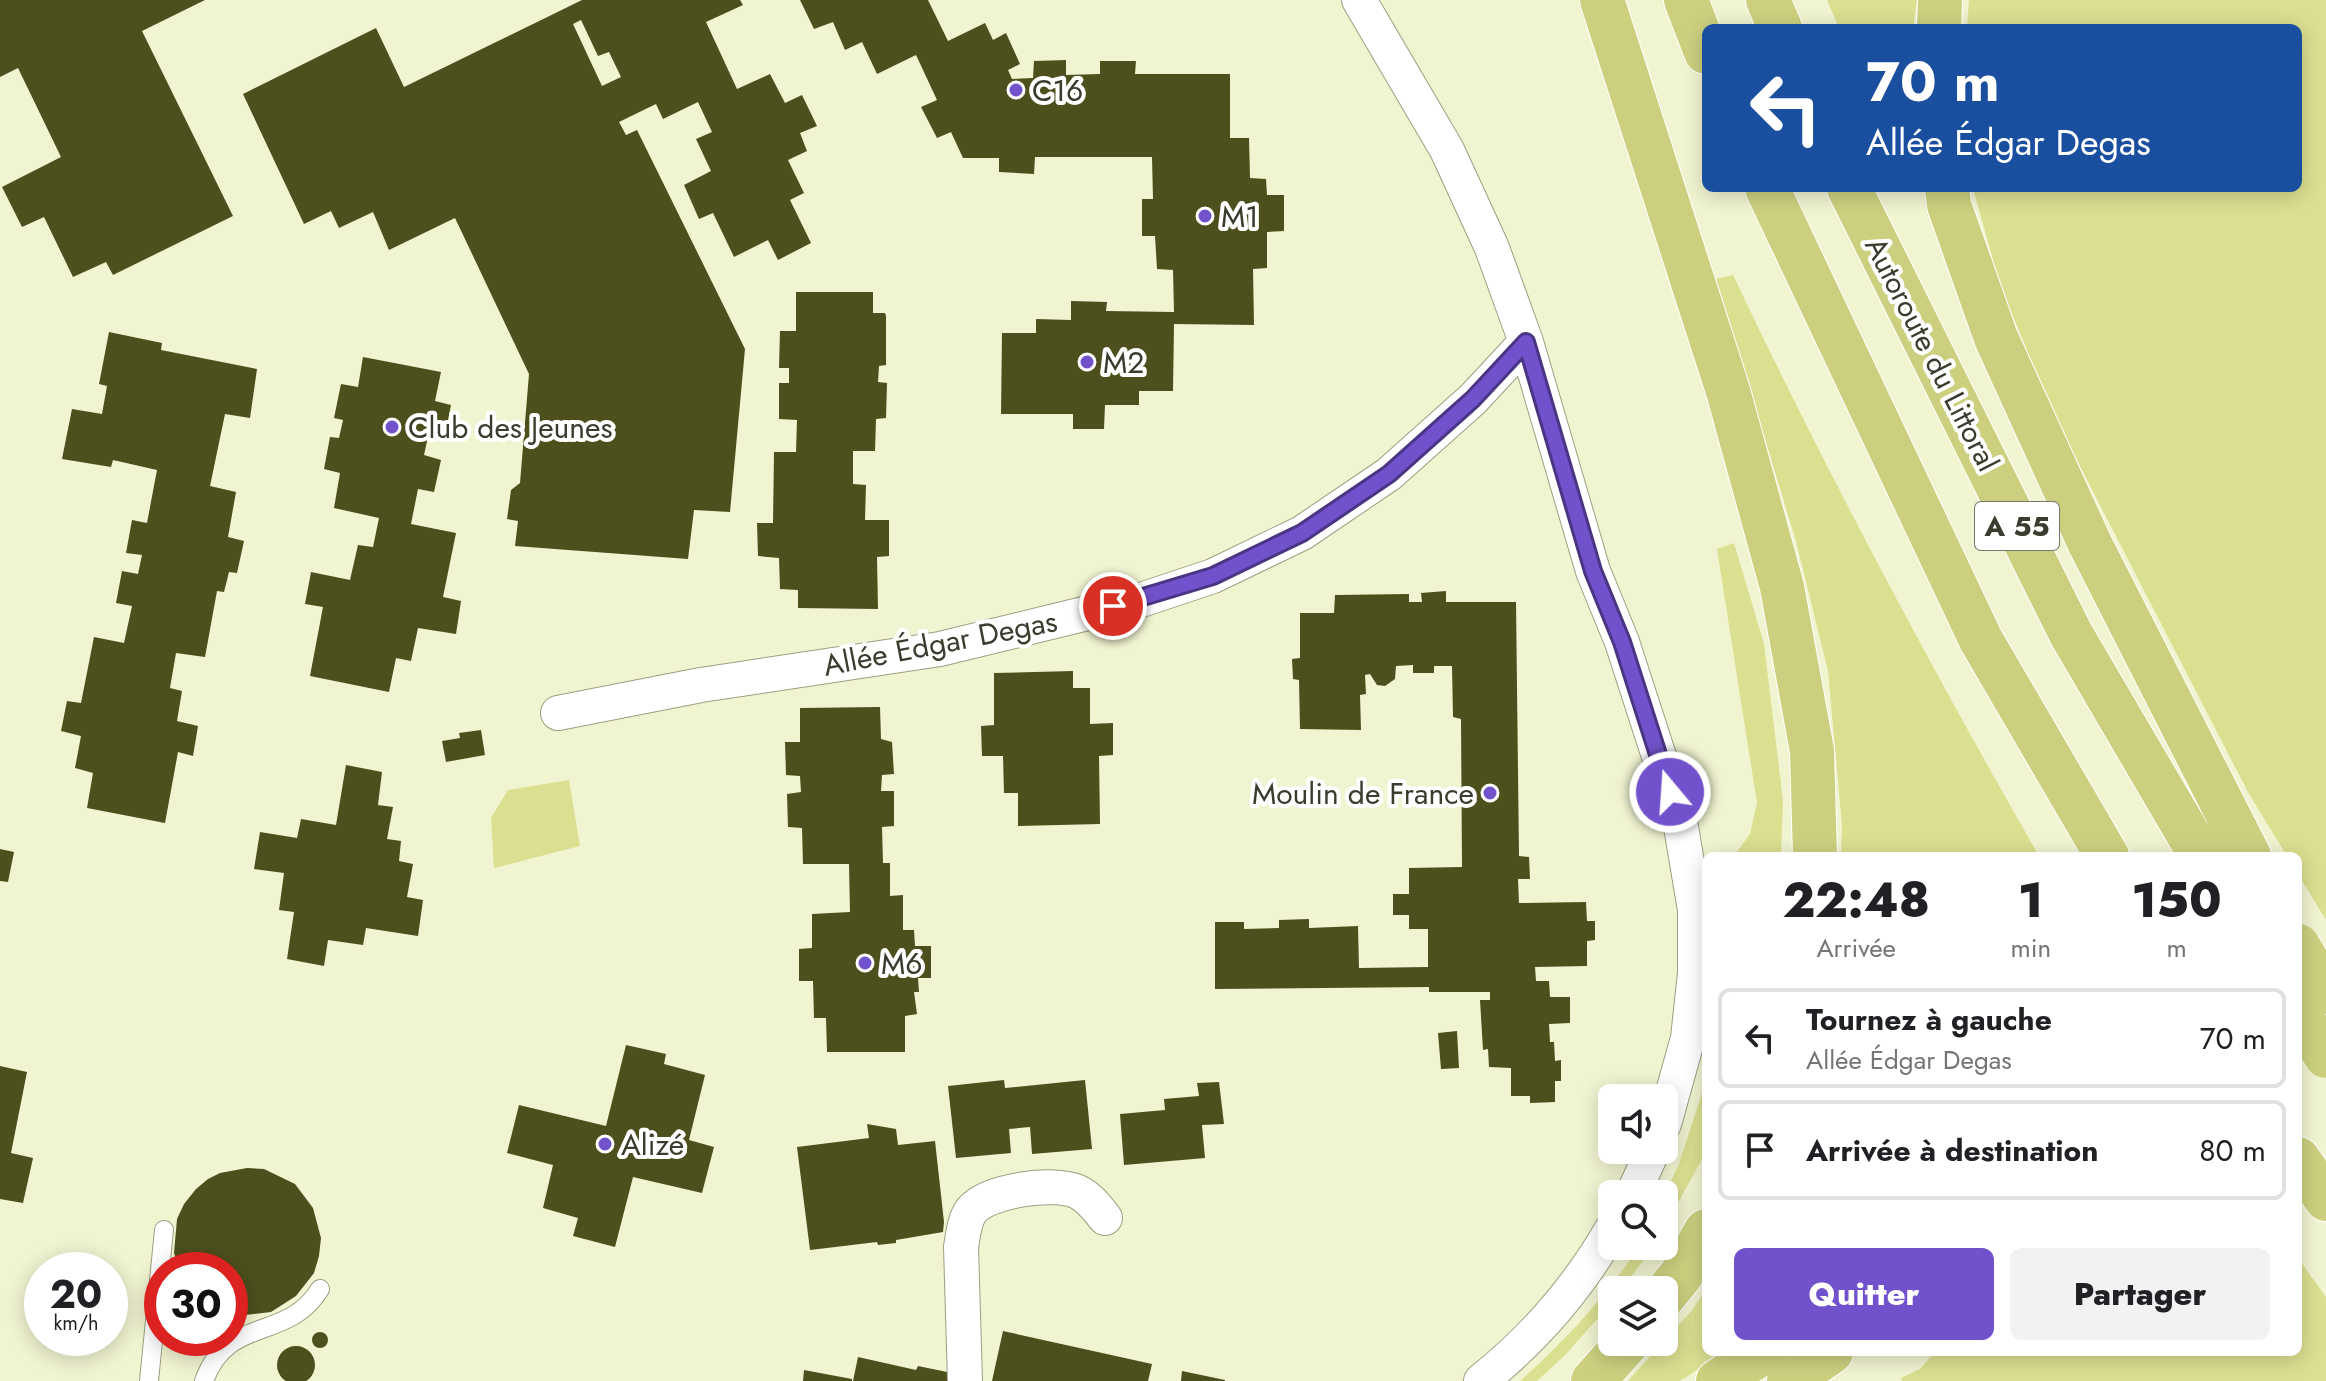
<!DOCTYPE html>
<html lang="fr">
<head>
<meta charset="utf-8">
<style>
	body { margin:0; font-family:Jost,sans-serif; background:#f2f2f2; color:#202124; height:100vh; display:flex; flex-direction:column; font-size:30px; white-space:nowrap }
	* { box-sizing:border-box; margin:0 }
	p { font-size:26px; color:#757577 }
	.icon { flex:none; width:44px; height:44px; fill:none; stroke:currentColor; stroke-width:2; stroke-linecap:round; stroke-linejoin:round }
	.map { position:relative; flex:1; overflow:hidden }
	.details { position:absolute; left:1702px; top:852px; width:600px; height:504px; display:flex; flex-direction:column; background:#fff; border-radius:12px; box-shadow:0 4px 20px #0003 }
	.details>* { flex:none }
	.top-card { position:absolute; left:1702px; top:24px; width:600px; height:168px; border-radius:12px; box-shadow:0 4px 20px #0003; background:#1a4fa0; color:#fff; overflow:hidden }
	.tools { position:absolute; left:1598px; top:1084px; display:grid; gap:16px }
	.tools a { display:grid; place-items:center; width:80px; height:80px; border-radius:12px; background:#fff; box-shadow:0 4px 20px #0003; font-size:40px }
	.speed { position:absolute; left:24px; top:1252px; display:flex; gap:16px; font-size:40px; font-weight:700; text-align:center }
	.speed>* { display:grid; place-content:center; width:104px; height:104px; border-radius:50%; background:#fff; box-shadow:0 4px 20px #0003; line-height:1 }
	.speed small { font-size:20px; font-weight:400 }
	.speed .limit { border:12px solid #d22; background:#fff; color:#111 }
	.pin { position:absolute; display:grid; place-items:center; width:68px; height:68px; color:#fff; margin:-34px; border:4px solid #fff; border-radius:50%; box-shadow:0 2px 8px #0007 }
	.me { position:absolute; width:88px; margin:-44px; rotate:342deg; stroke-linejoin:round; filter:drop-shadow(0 0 6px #0008) }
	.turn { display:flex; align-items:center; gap:28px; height:168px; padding:0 32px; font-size:36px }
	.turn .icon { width:104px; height:104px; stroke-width:2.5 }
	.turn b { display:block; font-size:56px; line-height:68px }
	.eta { display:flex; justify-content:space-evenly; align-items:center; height:136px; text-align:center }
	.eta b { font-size:48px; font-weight:800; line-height:56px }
	.button { display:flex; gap:16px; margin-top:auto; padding:16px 32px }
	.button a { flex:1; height:92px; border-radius:12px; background:#7252cc; color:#fff; font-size:32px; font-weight:800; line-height:92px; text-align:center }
	.button a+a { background:#f2f2f2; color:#202124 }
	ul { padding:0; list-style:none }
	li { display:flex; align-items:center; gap:24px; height:100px; margin:0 16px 12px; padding:0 16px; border:4px solid #e0e0e0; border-radius:12px }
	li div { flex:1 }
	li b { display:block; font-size:30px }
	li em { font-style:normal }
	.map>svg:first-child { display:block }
</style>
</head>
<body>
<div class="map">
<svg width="2326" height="1381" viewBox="0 0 2326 1381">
	<rect width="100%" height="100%" fill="#f1f4d1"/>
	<path fill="#dbdf90" d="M1827,0H1917L1913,28H1839Z
		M1969,0H2326V920L2298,874V856H2287L2249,794L2054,416L2000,285L1973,188H2298V28H1967Z
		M1733,275C1827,473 1930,666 2039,856H1841L1842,825L1828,671L1796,541L1716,279Z
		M1734,543L1764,644L1783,801L1781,856H1734L1750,834L1757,803L1717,549Z
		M569,780L580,846L494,868L491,818L508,790Z
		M1706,1080V1152L1664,1228V1196L1679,1164Z
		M1640,1246H1654L1621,1290H1612V1302L1608,1307L1566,1354L1537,1381H1520C1569,1337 1602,1300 1640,1246Z
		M2298,1258L2326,1297V1381H1902L1901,1378L1920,1369L1935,1352H2298Z
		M1706,1289V1352H1724L1680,1381H1628L1693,1309Z"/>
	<path fill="#4d4f1c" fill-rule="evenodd" d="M0,0H205L142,31L233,216L113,275L106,262L73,277L44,217L22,227L2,187L61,157L18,68L0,77Z
		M582,0H740L743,5L706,22L737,89L770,74L785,103L802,95L817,126L800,133L807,151L788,160L804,193L790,200L811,243L778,260L768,240L734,257L713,213L699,219L684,185L711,171L696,139L712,132L698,102L663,119L656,104L619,122L626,135L637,130L745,349L730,512L694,510L688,559L515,546L518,521L507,519L511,490L520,483L529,374L455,218L389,250L373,212L339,228L331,211L304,224L243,94L376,28L404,87ZM581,20L598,56L609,52L621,77L602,86L573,24Z
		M800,0H928L948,41L985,23L993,40L1006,33L1020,64L1008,70L1012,79L1033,78L1034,61L1066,60V75L1100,74V61H1136L1135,74H1230V138H1249L1250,178L1266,179L1267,195H1284V231L1267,232V268L1253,269L1254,325L1174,324L1173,391H1139V405H1105L1104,429H1073V414H1001L1002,333H1036V319L1071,320V301L1107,302L1106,311L1174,312L1173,270L1157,269L1155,236H1142V199H1153L1152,157H1035L1034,174L999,172V158H963L951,132L937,138L921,107L937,100L916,55L877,74L862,42L845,50L833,22L814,29Z
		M796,292H873V313H885L886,316V365L879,366L878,382L887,383L886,418L876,419L875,451H853V484L866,485L865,520H889V556L877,557L878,609L798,608V590L780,589L779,558L758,556L757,523H773L774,452H796L797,420L779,419V383H789V368H779L780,331H796Z
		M109,332L162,343L161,350L257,369L250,418L225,414L210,486L236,492L228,537L244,541L237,573L229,572L224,592L217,591L205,657L176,653L170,688L182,691L177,721L198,726L193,756L178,752L165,823L87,808L93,773L75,768L81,736L61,731L67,701L81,703L94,637L124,643L132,606L116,603L122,571L138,574L142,555L126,553L132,520L147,523L157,470L113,460L111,467L62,459L72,409L102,414L107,386L99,384Z
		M363,357L441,372L435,401L451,405L444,440L428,437L424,455L441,460L434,492L418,489L411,524L456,533L443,597L461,601L456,634L418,628L411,661L396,658L389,692L310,676L323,607L305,604L311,572L350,580L358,545L373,547L379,518L334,508L340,473L324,469L330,437L339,438L343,420L334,418L341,384L358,387Z
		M1446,591V602H1516L1519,856L1529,857L1530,879H1518L1519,903L1586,902L1587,921H1595V940L1587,941V966L1535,967L1536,981H1549L1550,997H1570V1023L1549,1024L1550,1042H1554L1555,1061L1561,1060V1081H1555V1102L1530,1103V1096H1511V1068L1489,1067L1488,1049L1483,1050L1480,1000H1490V992H1429V987L1215,989V922H1244V929L1279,928V920L1309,919V928L1358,926L1359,968L1428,967V929H1409V915H1393V894H1409V868L1462,867L1461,719L1453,717L1452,666H1434V673H1413V665L1396,666L1395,679L1385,686L1377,685L1370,674L1365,675L1366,694L1360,695L1361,730L1300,729L1299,680L1293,679L1292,659L1300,658V613H1334L1335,595L1409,594V602H1422L1421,593Z
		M1073,671V688H1090V724L1113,723V755L1099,756L1100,824L1018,826V793H1004L1003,756H982L981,726L994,725V673Z
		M880,707L881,739L892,742L894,774L882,775L881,791H894V826L882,827L883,863H890V896L903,895V930H914L915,946H931V978H918L919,992H914L917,1014L905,1016V1052H827L826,1018H814L813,981H799V949L812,948V914L850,912L849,864H803L802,828L788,827L787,794L801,792L800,776L786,775L785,742H800V708Z
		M481,730L485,755L446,762L442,741L460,738L459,733Z
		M346,765L382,772L378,805L393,807L387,839L401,841L399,861L413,864L407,897L423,900L418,936L366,928L363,945L328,940L324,966L287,959L294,912L279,910L284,873L254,869L260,832L297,838L301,819L336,825Z
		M0,849L14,852L8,882L0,881Z
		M1457,1031L1459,1068L1441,1069L1438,1033Z
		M626,1045L666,1054L664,1064L705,1075L689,1140L714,1147L702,1193L633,1177L615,1247L573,1236L578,1218L543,1208L553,1165L507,1153L519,1105L606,1126Z
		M0,1066L27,1072L11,1153L33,1158L23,1203L0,1199Z
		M1004,1080L1005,1088L1085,1080L1092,1149L1032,1154L1030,1127L1009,1129L1011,1153L956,1158L948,1086Z
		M1219,1082L1224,1124L1202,1125L1205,1158L1124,1165L1120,1114L1165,1110L1164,1099L1199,1096L1197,1083Z
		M867,1124L896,1129L898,1145L935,1141L944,1222L943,1232L896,1240V1243L878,1245L877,1242L810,1250L797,1147L869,1138Z
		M247,1168L264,1169L295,1184L313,1208L321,1238L319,1256L314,1273L296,1296L271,1312L245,1315L230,1313V1270H180L174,1253L177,1219L184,1204L196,1189L208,1179L220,1173Z
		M1003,1331L1152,1364L1148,1381H992Z
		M312 1340a8 8 0 1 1 16 0a8 8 0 1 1-16 0Z
		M277 1365a19 19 0 1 1 38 0a19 19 0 1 1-38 0Z
		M858,1357L916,1370L918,1366L947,1372V1381H853Z
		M804,1370L852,1379V1381H803Z
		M1182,1371L1225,1380V1381H1181Z"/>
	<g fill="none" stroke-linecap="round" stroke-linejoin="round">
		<defs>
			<path id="lane" d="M149,1381L164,1230
				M204,1381C228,1314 287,1343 320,1289"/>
			<path id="street" d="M1359,0L1447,150L1492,248L1526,342L1593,571L1622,642L1680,821L1695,910V973L1688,1038L1664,1124
				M558,713L701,685L940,649L1141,600L1213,576L1302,533L1389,474L1473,399L1526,342
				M1633,1194L1653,1150
				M965,1381L961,1247C963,1236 964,1221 971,1211C987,1190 1055,1181 1078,1192C1090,1198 1097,1208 1105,1218
				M1481,1381C1535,1338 1578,1288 1612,1229"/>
			<path id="highway" d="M1602,0L1728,391L1782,587L1812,751L1815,856
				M1686,0L1706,52
				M1768,0L1780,28
				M1939,28L1940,0
				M1767,188L1981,640L2107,856
				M1849,188L2071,634L2201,856
				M1947,188L1949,205L1996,338L2090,544L2249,856
				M2298,1159L2326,1199
				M1664,1296L1681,1275L1706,1231
				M1593,1381L1628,1342
				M1718,1381L1764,1352
				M1789,1381L1831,1352"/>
		</defs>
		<use href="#lane" stroke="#9d9f80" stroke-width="20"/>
		<use href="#street" stroke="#9d9f80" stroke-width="36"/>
		<use href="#highway" stroke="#fff" stroke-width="46"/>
		<use href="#lane" stroke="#fff" stroke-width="18"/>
		<use href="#street" stroke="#fff" stroke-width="34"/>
		<use href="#highway" stroke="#ccd07e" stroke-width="44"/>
		<defs>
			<path id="highway-bridge" d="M2298,946L2326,992
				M2298,1013L2326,1056"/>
		</defs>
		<use href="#highway-bridge" stroke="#fff" stroke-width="46" stroke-linecap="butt"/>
		<use href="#highway-bridge" stroke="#ccd07e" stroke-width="44"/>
	</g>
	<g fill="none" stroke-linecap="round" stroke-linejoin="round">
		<defs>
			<path id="route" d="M1113,606L1213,576L1302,533L1389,474L1473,399L1526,342L1593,571L1622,642L1670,792"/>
		</defs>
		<use href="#route" stroke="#4a3585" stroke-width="20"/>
		<use href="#route" stroke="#7252cc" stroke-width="14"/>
	</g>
	<g fill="#7252cc" stroke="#fff" stroke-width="3">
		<circle cx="1016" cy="90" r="8"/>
		<circle cx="1205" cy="216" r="8"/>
		<circle cx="1087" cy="362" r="8"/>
		<circle cx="392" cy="427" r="8"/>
		<circle cx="1490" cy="793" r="8"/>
		<circle cx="865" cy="963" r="8"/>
		<circle cx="605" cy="1144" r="8"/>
	</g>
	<g text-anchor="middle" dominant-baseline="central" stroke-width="8" stroke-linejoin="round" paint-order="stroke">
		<rect fill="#fff" stroke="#76766d" stroke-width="2" x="1975" y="502" width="84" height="48" rx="6"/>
		<g font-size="28" font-weight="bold" fill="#3b3c2e">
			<text x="2017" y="526">A 55</text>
		</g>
		<g font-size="30" fill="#3b3c2e" stroke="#fff" text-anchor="start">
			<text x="1032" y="90">C16</text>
			<text x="1221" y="216">M1</text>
			<text x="1103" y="362">M2</text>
			<text x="408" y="427">Club des Jeunes</text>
			<text x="1474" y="793" text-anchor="end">Moulin de France</text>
			<text x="881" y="963">M6</text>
			<text x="621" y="1144">Alizé</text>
		</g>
		<g font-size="30" fill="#3b3c2e" stroke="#fff">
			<text transform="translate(1932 354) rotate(63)">Autoroute du Littoral</text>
			<text transform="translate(940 643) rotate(-11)">Allée Édgar Degas</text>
		</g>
	</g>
</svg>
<div class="tools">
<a><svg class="icon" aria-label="sound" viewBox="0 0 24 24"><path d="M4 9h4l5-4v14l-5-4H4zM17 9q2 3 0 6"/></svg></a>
<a><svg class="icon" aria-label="search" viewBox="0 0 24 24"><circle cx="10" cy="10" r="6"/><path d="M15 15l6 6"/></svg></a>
<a><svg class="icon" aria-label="layers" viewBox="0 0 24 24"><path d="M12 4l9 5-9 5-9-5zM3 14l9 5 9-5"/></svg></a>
</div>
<div class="speed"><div>20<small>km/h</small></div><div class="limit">30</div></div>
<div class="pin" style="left:1113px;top:606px;background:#d93025"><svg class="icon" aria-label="arrive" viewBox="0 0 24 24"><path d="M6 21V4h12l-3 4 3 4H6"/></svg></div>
<svg class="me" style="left:1670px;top:792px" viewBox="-20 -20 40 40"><circle r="17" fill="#7252cc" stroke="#fff" stroke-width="3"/><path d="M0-11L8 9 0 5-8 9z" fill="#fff"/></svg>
<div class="top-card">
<div class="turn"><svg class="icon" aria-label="left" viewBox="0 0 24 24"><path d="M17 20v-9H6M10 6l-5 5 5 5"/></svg><div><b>70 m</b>Allée Édgar Degas</div></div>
</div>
<section class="details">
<div class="eta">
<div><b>22:48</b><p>Arrivée</p></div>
<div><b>1</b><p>min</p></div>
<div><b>150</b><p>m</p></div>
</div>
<ul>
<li><svg class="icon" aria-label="left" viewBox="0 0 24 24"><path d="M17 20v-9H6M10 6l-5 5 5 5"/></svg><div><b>Tournez à gauche</b><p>Allée Édgar Degas</p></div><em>70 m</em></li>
<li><svg class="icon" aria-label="arrive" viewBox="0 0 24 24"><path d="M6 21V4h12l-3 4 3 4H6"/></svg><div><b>Arrivée à destination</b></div><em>80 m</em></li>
</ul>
<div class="button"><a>Quitter</a><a>Partager</a></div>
</section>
</div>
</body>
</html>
